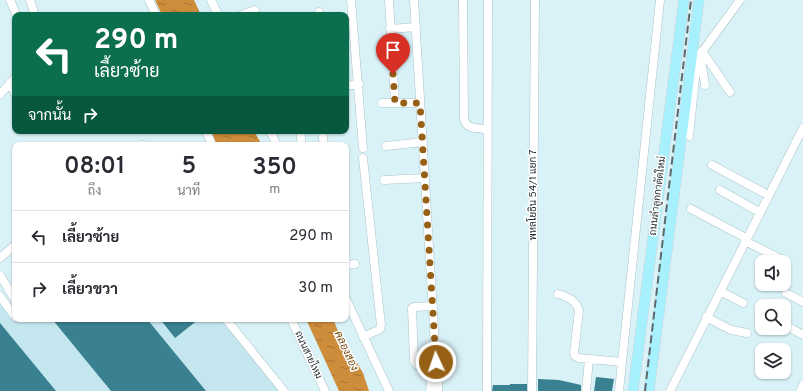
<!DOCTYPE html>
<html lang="th">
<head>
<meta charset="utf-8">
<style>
	body { margin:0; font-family:Overpass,Sarabun,sans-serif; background:#f2f2f3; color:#2b2b33; height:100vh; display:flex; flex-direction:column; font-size:15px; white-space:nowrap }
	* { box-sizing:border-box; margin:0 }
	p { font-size:13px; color:#7c7c81 }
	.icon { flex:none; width:22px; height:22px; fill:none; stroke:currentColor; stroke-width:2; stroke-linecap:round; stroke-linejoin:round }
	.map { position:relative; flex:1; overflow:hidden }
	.drawer { position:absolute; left:12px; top:142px; width:337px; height:180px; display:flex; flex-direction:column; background:#fff; border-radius:8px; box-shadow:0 1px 3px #0004 }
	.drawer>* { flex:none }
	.guide { position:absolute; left:12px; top:12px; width:337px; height:122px; border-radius:8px; box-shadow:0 1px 3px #0004; background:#0b6e4f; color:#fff; overflow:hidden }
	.fabs { position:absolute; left:755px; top:255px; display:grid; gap:8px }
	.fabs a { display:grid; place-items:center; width:36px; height:36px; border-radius:8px; background:#fff; box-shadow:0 1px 3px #0004; font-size:20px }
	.pin { position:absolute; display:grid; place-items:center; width:34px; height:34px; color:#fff; margin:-41px -17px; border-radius:50% 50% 50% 0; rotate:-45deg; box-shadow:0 0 4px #0007 }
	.pin .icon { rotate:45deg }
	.me { position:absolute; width:44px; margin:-22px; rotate:357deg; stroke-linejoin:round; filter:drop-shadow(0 0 3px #0008) }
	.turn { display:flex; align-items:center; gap:14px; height:84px; padding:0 16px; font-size:18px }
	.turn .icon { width:52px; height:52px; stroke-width:2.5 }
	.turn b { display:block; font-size:28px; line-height:34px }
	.then { display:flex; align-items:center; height:38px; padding:0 16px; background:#0003; gap:8px; font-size:15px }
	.eta { display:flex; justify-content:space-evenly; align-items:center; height:68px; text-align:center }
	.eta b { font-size:24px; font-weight:600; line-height:28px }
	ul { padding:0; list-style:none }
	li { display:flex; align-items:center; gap:12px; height:52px; padding:0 16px; border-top:1px solid #e1e1e2 }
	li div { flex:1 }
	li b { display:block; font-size:15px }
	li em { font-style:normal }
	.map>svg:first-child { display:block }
</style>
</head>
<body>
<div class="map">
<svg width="803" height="391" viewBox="0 0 803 391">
	<defs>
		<pattern id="water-ripples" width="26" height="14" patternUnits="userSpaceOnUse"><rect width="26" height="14" fill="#ce8d3b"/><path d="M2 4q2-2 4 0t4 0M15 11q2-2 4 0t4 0" fill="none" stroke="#a77332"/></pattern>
	</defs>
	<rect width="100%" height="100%" fill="#d9f2f8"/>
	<path fill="#c4e6ee" d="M0,292L15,312V319H231L289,391H0Z"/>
	<path fill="url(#water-ripples)" d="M155,0H194L201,15H162Z
		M211,131H254L262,145H217Z
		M306,319H333L338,331L363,373L369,391H339Z"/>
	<path fill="#398190" d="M52,319H147L206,391H111Z
		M160,319H199L175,338Z
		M0,323L56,391H0Z
		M596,377L614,379L612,391H594Z
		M538,379L559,380L581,385V391H538Z
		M510,384H527V391H492L493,385H510Z"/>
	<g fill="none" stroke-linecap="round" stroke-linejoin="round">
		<defs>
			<path id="minor" d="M10,0L16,14
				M30,0L35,15
				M149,0L156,15
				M211,0L218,15
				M351,0L363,148
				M389,0L395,103
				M414,0L436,362L439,372L438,391
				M463,0L464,119C467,130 478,128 487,129
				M319,12V15
				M241,15L255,10
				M390,29L416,27
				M702,51L730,92
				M700,54L705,85
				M10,83L15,94
				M346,86L359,84
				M0,94L15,78
				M382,103H420
				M206,131L212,145
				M270,131L277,145
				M300,131L302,145
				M322,131L324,145
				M689,136L697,59L740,0
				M142,145H144
				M386,146L423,142
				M712,165L768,195
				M384,180L425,178
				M720,190L759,212
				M691,209L746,238
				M745,241L781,259
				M0,258L15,245
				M346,265L355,264
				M0,275L15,300
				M720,291L743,303
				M786,293L803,302
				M558,294C568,297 576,300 579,311L574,353L575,356L579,358L622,362
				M0,296L15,317
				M346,299L389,391
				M433,306L414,307L412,308L414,361L417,365L437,367
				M706,317L731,330L747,333
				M226,319L284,391
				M291,319L325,391
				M792,329L803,335
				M363,337L380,329L381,325L363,158
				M430,391L432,373L436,363
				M487,391L488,0
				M532,391L535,0
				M586,391L589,359
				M619,391L660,0
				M670,391L803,128
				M800,391L803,385"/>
			<path id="major" d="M633,391L684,0
				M649,391L699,0"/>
		</defs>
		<use href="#minor" stroke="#abc3c9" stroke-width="9"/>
		<use href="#major" stroke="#d2d4d5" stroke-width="11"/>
		<use href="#minor" stroke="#fff" stroke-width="8"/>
		<use href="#major" stroke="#a7f1ff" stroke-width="10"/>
		<path stroke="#5c6b6e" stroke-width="2" stroke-dasharray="8 4" stroke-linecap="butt" d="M645,391L691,0"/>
	</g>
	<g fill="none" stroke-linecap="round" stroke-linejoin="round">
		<path stroke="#966117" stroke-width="7" stroke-dasharray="0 12.6" d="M393,74L395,103H420L436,362"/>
	</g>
	<g text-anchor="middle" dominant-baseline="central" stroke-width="3" stroke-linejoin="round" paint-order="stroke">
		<g font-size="10" fill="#1f292b" stroke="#fff">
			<text transform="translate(533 195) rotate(-90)">พหลโยธิน 54/1 แยก 7</text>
			<text transform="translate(658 196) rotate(-83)">ถนนลำลูกกาตัดใหม่</text>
			<text transform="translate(308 355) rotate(65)">ถนนสายไหม</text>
		</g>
		<g font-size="11" font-style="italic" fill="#794d10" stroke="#fff">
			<text transform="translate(346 351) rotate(65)">คลองสอง</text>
		</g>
	</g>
</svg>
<div class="fabs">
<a><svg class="icon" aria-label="sound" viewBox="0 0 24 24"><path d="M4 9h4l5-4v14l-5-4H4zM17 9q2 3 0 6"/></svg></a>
<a><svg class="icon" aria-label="search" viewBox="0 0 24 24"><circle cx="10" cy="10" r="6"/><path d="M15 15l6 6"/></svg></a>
<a><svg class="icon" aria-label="layers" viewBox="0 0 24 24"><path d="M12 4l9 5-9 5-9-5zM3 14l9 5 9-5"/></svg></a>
</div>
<div class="pin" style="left:393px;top:74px;background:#d93025"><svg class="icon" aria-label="arrive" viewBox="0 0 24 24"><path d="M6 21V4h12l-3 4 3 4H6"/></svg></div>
<svg class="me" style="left:436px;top:362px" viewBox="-20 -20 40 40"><circle r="17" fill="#966117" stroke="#fff" stroke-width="3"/><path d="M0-11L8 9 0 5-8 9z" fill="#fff"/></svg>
<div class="guide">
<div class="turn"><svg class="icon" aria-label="left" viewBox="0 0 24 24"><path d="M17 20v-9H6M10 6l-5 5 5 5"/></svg><div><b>290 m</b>เลี้ยวซ้าย</div></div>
<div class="then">จากนั้น<svg class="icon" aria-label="right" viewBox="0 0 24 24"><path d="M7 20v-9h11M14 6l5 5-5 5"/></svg></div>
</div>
<section class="drawer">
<div class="eta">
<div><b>08:01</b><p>ถึง</p></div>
<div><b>5</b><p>นาที</p></div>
<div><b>350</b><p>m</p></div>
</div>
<ul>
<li><svg class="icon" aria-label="left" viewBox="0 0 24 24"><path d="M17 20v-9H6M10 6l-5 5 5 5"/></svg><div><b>เลี้ยวซ้าย</b></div><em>290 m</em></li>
<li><svg class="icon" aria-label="right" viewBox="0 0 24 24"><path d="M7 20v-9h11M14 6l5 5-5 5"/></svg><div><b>เลี้ยวขวา</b></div><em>30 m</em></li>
</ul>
</section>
</div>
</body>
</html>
